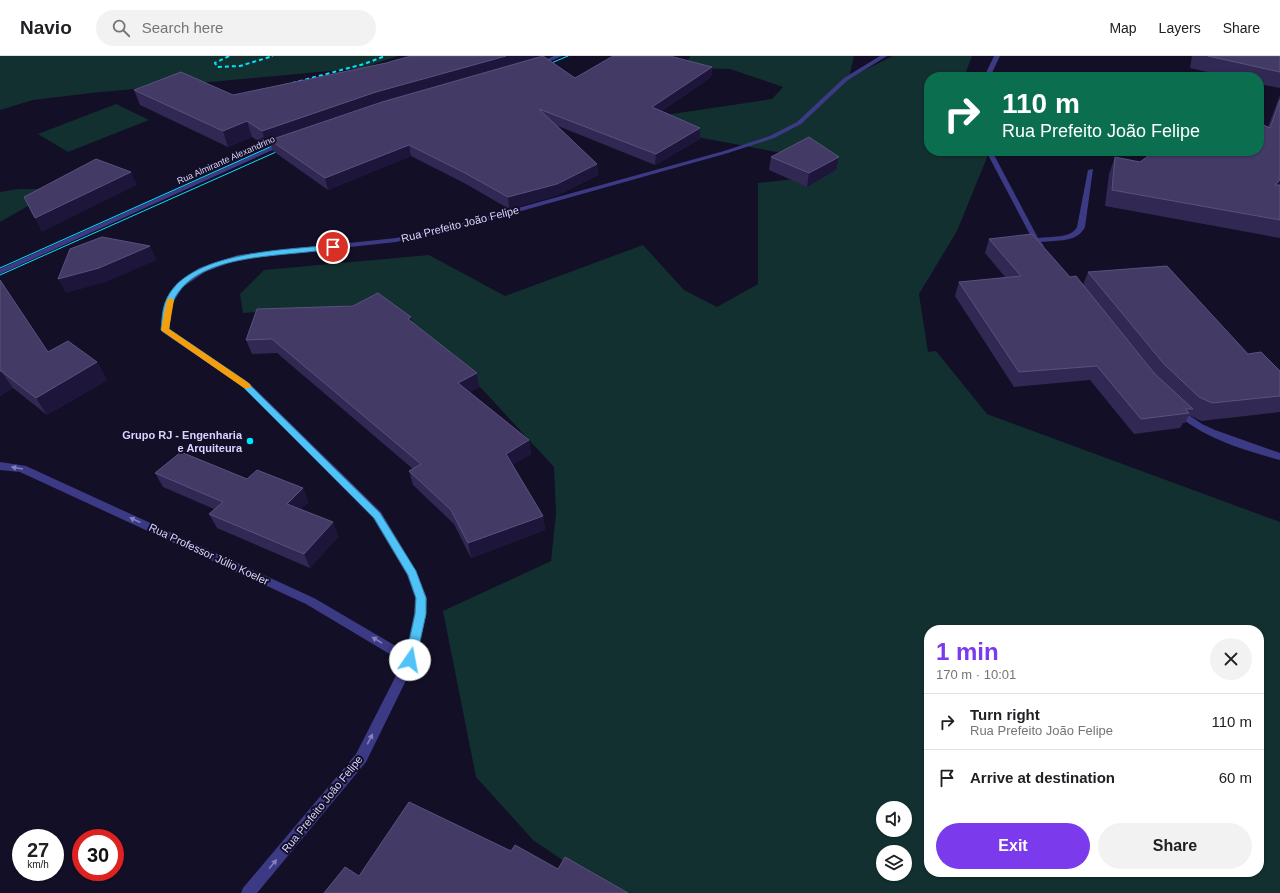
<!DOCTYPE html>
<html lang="en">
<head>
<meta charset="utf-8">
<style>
	body { margin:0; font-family:Helvetica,sans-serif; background:#f2f2f2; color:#202124; height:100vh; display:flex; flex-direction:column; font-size:15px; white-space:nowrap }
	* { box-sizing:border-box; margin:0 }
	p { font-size:13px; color:#757577 }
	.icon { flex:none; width:22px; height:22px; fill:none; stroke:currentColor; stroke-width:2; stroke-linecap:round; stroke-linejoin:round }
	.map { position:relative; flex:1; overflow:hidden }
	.panel { position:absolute; left:924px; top:569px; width:340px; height:252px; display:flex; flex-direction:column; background:#fff; border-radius:16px; box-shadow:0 1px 3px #0004 }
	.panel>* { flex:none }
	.top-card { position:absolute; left:924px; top:16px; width:340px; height:84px; border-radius:16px; box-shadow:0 1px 3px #0004; background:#0b6e4f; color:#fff; overflow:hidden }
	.buttons { position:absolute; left:876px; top:745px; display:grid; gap:8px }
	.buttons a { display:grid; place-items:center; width:36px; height:36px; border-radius:50%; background:#fff; box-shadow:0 1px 3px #0004; font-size:20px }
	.speed { position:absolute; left:12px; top:773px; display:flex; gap:8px; font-size:20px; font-weight:700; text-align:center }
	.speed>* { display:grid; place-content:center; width:52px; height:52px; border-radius:50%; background:#fff; box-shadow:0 1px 3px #0004; line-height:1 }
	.speed small { font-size:10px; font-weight:400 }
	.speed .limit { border:6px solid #d22; background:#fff; color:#111 }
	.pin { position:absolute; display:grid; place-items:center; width:34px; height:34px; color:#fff; margin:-17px; border:2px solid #fff; border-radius:50%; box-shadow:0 1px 4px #0007 }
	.me { position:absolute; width:44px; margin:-22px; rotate:12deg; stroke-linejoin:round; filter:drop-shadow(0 0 3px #0008) }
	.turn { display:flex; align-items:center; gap:14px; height:84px; padding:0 12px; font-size:18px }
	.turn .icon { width:52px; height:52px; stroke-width:2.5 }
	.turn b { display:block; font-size:28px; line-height:34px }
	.round { display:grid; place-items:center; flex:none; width:42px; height:42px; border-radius:21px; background:#f2f2f2 }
	.headline { display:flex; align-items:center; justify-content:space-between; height:68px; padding:0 12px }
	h1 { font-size:24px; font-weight:600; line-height:30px; color:#7c3aed }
	.cta { display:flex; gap:8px; margin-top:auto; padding:8px 12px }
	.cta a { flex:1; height:46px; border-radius:24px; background:#7c3aed; color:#fff; font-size:16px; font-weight:600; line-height:46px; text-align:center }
	.cta a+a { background:#f2f2f2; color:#202124 }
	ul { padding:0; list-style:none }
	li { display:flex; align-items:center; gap:12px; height:56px; padding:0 12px; border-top:1px solid #e0e0e0 }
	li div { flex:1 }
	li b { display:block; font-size:15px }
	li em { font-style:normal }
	header { display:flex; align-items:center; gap:24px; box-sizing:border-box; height:56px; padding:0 20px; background:#fff; border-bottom:1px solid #e0e0e0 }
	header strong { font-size:19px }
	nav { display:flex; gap:22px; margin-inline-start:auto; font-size:14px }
	.search { width:280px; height:36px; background:#f2f2f2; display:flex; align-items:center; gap:10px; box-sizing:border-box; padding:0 14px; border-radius:22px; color:#757577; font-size:15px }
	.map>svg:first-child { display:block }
</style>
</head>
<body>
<header>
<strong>Navio</strong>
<div class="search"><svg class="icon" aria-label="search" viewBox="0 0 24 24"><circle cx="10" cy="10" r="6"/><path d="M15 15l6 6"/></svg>Search here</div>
<nav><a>Map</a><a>Layers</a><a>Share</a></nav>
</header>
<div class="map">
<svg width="1280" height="837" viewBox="0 0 1280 837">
	<rect width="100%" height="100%" fill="#130f26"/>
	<path fill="#12302f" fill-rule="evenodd" d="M0,0H398L362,12L91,37L33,44L0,54Z
		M690,0H854L849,22L893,0H972L964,21H929V95H983L988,99L957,175L919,238L928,296L936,295L987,358L1280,466V837H611L533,784L476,721L443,555L551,505L556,457L554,411L482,333L414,275L357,249L243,257L240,238L264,214L429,199L505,240L643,189L684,234L717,251L758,228V127L805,122L831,106L670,76L665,59L772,43L783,31L730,13L685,12ZM929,574H1259V816H929ZM883,752H905V774H883ZM883,796H905V818H883Z
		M116,48L149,64L68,96L38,78Z
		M19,133H43L35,146L0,166V136Z"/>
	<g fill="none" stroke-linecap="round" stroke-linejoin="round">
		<path fill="#3d3a85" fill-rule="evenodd" d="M554,0H562L539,10L534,9Z
			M880,0H887L848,24L801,68L774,82L728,97L468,170L396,186L239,203L205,216L183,231L173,246L169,273L248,326L381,456L416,515L427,542L426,558L416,604L366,706L257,837H241L243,832L356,698L403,606L306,548L20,416L0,414V406L26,410L314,542L406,596L414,558L415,542L407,519L373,462L242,330L162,276L161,274L165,246L177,227L199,212L238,199L396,182L467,166L724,95L770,80L797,66L844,22Z
			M994,0H1000L990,21H984Z
			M285,86L287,87V89L270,95L0,218V213L266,93Z
			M986,95H992L1038,182C1050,180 1071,183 1077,171L1088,114L1093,113L1085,171C1077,187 1057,184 1041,186L1044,190L1040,192H1037Z
			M1177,351L1202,368L1215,374L1280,397V404C1243,394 1203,382 1174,356L1172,354L1174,352Z"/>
		<path stroke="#00e5ff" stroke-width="1" d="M542,11L568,0
			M0,212L281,86
			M0,219L285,92"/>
		<path stroke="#00e5ff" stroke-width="2" stroke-dasharray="4 3" stroke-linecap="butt" d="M229,0L215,7L217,11L240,10L273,0
			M285,29L364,8L385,0"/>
	</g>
	<path fill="#312854" d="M1192,0H1280V32L1259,28V21H1229L1190,12Z
		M538,2L575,22L712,11L711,21L662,55L700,72V83L655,109L558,70L597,108L598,119L558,139L509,153L466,128L411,100L328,134L273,95L271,90L267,91L252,81L228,91L140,49L134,34L233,39Z
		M1280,39V182L1105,150L1109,118L1115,101L1140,106L1268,71Z
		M771,101L836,114L807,131L769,114Z
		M989,183L1070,221L1083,229L1088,216L1248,298L1280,315V356L1201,365L1189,359L1185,367H1183L1180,372L1134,378L1090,324L1014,331L955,240L959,226L1006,222L985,197Z
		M0,224L48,296L97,306L107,324L47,359L13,332L0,340Z
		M412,266L477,317L479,331L470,336L529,384L531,398L512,409L543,460L545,474L471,502L454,468L413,429L409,415L413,413L277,297L252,298L246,284Z
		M155,417L247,423L303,432L308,446L301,453L333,466L338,481L310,512L217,472L209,458L214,453L163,431Z"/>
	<path fill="#1d163a" d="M506,0H537L538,6L270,84L271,90L267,91L262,75L376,36Z
		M712,11L711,21L652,62V51Z
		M247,65L252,81L228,91L223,75Z
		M700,72V83L655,109L656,98Z
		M409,89L411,100L328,134L325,122Z
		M839,101L836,114L807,131L809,117Z
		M597,108L598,119L558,139L509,153L508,141Z
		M131,116L137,129L42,176L35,162Z
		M1280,124V132L1275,129Z
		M150,190L157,204L106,226L66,237L58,223Z
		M411,261L414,275L408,263Z
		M97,306L107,324L47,359L36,342Z
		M0,315H1L13,332L0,340Z
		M477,317L479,331L461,341L458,327Z
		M529,384L531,398L508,412L506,398Z
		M303,432L308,446L293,462L287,448Z
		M543,460L545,474L471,502L468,487Z
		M333,466L338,481L310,512L304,498Z"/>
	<path fill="#433a66" stroke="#5a527e" d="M411,0H506L376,36L262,75L247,65L223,75L134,34L181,16L233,39L386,7Z
		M543,0L575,22L613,0H670L712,11L652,51L700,72L656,98L539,53L597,108L557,128L508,141L465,117L409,89L325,122L270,84L382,46Z
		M1208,0H1280V16Z
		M1280,44V124L1275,129H1280V164L1112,134L1115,101L1140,106L1155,95H1259V67L1270,72Z
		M809,81L839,101L809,117L771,101Z
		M96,103L131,116L35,162L24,141Z
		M1032,178L1070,221L1076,220L1154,317L1193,353H1185L1189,357L1141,363L1097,310L1019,316L959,226L1021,220L989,183Z
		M102,181L150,190L99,212L58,223L70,193Z
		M1167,210L1248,298L1261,296L1280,315V340L1212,347L1199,341L1164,308L1088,216Z
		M0,224L48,296L68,285L97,306L36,342L1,315H0Z
		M378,237L411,261L408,263L477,317L458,327L529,384L506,398L543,460L468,487L451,454L409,415L421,408L272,283L246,284L257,253L353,250Z
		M181,396L247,423L257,414L303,432L287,448L333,466L304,498L209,458L223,446L155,417Z
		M409,746L511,795L515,789L558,813L565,801L628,837H324L345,811L359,820Z"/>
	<defs><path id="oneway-solid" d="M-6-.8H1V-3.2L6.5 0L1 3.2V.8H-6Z"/></defs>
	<g fill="#837fbc">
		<use href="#oneway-solid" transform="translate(17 412) rotate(-170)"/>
		<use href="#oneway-solid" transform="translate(135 464) rotate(-155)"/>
		<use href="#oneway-solid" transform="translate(377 584) rotate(-149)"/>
		<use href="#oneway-solid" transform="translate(370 683) rotate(-63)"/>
		<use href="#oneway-solid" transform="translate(273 808) rotate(-50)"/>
	</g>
	<path fill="#4fc3f7" stroke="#337fa1" d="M333,189L336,191L335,192C290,202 195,194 173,246C170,253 170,265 169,273L247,326L380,457L416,515L426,542V558L416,604L414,608L410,609L406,608L405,604L415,558L416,542L408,519L374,462L242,330L161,274C162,265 162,255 165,247C183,195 287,194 333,189Z"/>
	<path fill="#f59e0b" d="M171,242L174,244L169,273L250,328L251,330L250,332H244L162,275L161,274L167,244Z"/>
	<circle fill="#00e5ff" stroke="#130f26" stroke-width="1.5" cx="250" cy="385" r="4"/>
	<g text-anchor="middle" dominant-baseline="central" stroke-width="4" stroke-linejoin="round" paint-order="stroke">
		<g font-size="9" fill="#d9d4ff" stroke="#130f26">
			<text transform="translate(226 104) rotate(-24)">Rua Almirante Alexandrino</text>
		</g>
		<g font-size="11" fill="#d9d4ff" stroke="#130f26">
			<text transform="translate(460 168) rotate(-14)">Rua Prefeito João Felipe</text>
			<text transform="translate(209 498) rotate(25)">Rua Professor Júlio Koeler</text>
			<text transform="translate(322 748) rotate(-51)">Rua Prefeito João Felipe</text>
		</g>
		<g font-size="11" font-weight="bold" fill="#d9d4ff" stroke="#130f26" text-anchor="end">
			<text x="242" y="379">Grupo RJ - Engenharia<tspan x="242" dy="13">e Arquiteura</tspan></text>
		</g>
	</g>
</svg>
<div class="buttons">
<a><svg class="icon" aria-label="sound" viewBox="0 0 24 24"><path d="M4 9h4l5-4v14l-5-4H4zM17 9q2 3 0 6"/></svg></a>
<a><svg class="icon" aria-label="layers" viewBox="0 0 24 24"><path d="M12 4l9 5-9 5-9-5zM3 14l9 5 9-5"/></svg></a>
</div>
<div class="speed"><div>27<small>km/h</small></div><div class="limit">30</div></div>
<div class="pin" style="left:333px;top:191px;background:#d93025"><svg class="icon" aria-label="arrive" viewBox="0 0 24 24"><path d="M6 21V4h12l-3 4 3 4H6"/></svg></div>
<svg class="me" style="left:410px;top:604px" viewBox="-20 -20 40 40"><circle r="19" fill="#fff"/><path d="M0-13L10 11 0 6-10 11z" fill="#4fc3f7"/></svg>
<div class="top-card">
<div class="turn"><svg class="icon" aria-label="right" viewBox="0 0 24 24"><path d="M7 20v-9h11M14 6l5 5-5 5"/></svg><div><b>110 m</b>Rua Prefeito João Felipe</div></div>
</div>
<section class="panel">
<div class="headline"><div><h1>1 min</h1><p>170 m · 10:01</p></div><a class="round"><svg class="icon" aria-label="close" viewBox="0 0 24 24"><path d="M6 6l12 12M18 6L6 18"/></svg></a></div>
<ul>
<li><svg class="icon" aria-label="right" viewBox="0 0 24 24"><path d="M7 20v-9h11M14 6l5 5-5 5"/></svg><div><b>Turn right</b><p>Rua Prefeito João Felipe</p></div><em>110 m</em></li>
<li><svg class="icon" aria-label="arrive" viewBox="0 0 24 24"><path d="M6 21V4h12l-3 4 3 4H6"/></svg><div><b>Arrive at destination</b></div><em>60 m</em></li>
</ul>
<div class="cta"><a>Exit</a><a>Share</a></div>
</section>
</div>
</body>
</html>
